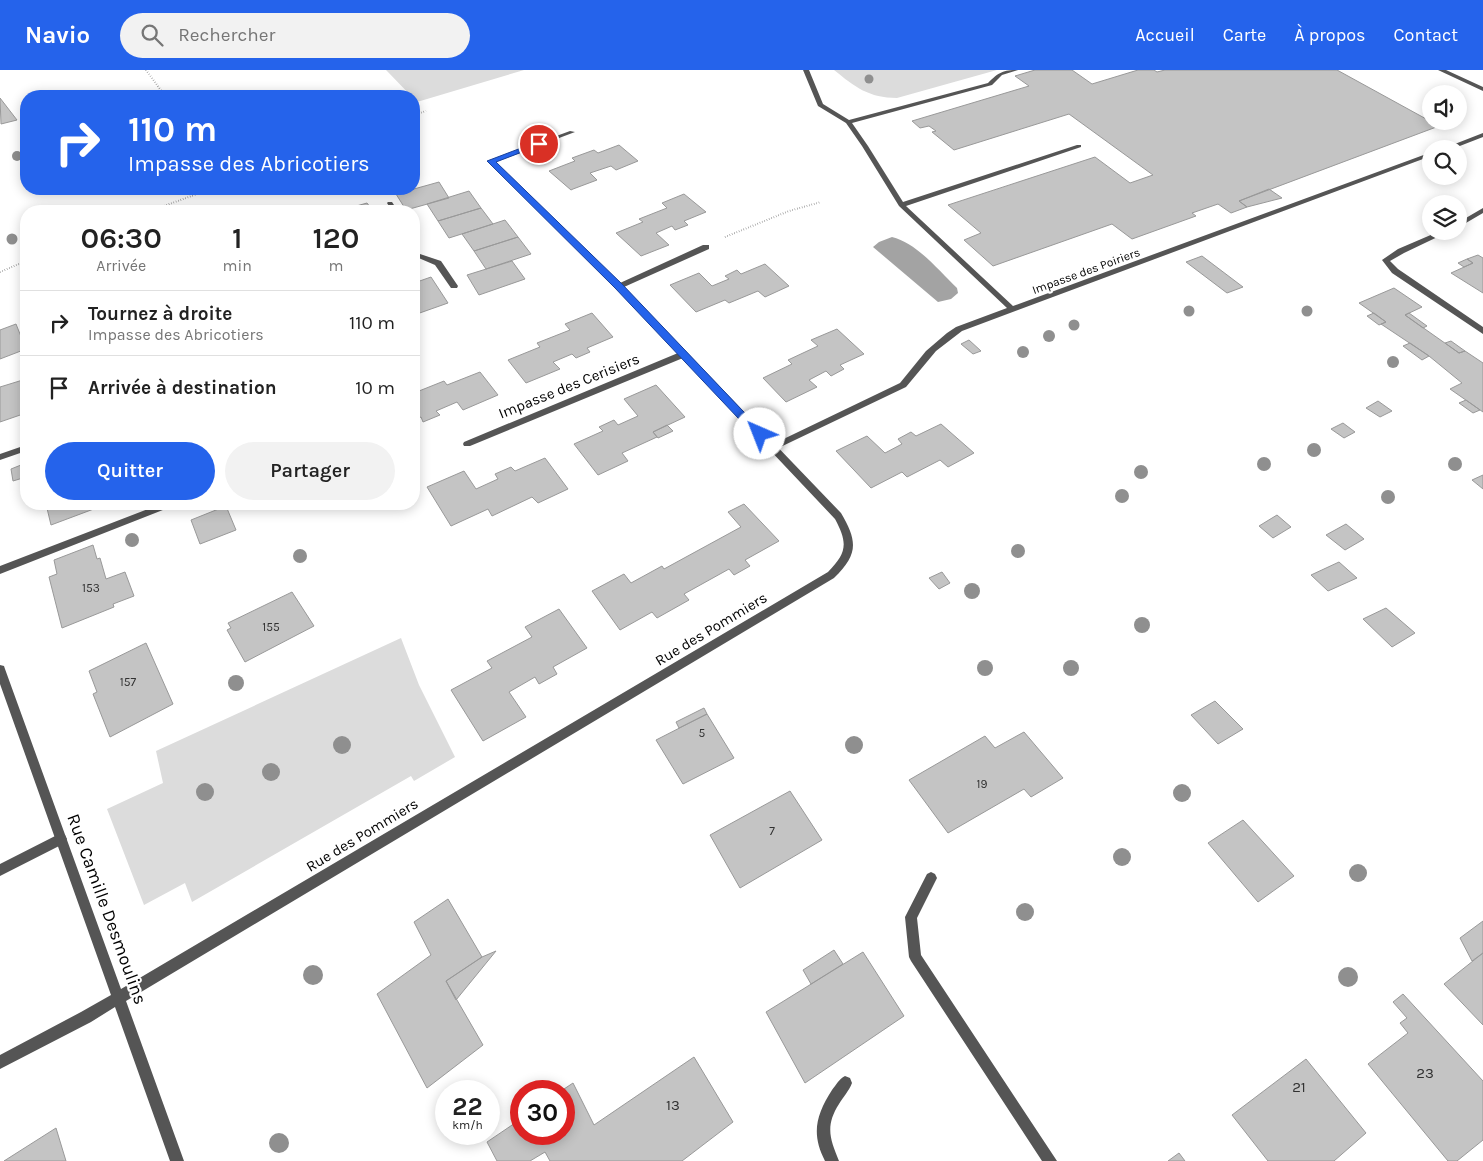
<!DOCTYPE html>
<html lang="fr">
<head>
<meta charset="utf-8">
<style>
	body { margin:0; font-family:Karla,sans-serif; background:#f2f2f2; color:#222; height:100vh; display:flex; flex-direction:column; font-size:19px; white-space:nowrap }
	* { box-sizing:border-box; margin:0 }
	p { font-size:16px; color:#767676 }
	.icon { flex:none; width:28px; height:28px; fill:none; stroke:currentColor; stroke-width:2; stroke-linecap:round; stroke-linejoin:round }
	.map { position:relative; flex:1; overflow:hidden }
	.panel { position:absolute; left:20px; top:135px; width:400px; height:305px; display:flex; flex-direction:column; background:#fff; border-radius:20px; box-shadow:0 2px 12px #0003 }
	.panel>* { flex:none }
	.top-card { position:absolute; left:20px; top:20px; width:400px; height:105px; border-radius:20px; box-shadow:0 2px 12px #0003; background:#2563eb; color:#fff; overflow:hidden }
	.fabs { position:absolute; left:1422px; top:15px; display:grid; gap:10px }
	.fabs a { display:grid; place-items:center; width:45px; height:45px; border-radius:50%; background:#fff; box-shadow:0 2px 12px #0003; font-size:25px }
	.speed { position:absolute; left:435px; top:1010px; display:flex; gap:10px; font-size:25px; font-weight:700; text-align:center }
	.speed>* { display:grid; place-content:center; width:65px; height:65px; border-radius:50%; background:#fff; box-shadow:0 2px 12px #0003; line-height:1 }
	.speed small { font-size:12px; font-weight:400 }
	.speed .limit { border:8px solid #d22; background:#fff; color:#111 }
	.pin { position:absolute; display:grid; place-items:center; width:42px; height:42px; color:#fff; margin:-21px; border:2px solid #fff; border-radius:50%; box-shadow:0 1px 5px #0007 }
	.me { position:absolute; width:55px; margin:-28px; rotate:316deg; stroke-linejoin:round; filter:drop-shadow(0 0 4px #0008) }
	.turn { display:flex; align-items:center; gap:18px; height:105px; padding:0 25px; font-size:22px }
	.turn .icon { width:65px; height:65px; stroke-width:2.5 }
	.turn b { display:block; font-size:35px; line-height:42px }
	.eta { display:flex; justify-content:space-evenly; align-items:center; height:85px; text-align:center }
	.eta b { font-size:30px; font-weight:600; line-height:35px }
	.cta { display:flex; gap:10px; margin-top:auto; padding:10px 25px }
	.cta a { flex:1; height:58px; border-radius:30px; background:#2563eb; color:#fff; font-size:20px; font-weight:600; line-height:58px; text-align:center }
	.cta a+a { background:#f2f2f2; color:#222 }
	ul { padding:0; list-style:none }
	li { display:flex; align-items:center; gap:15px; height:65px; padding:0 25px; border-top:1px solid #e0e0e0 }
	li div { flex:1 }
	li b { display:block; font-size:19px }
	li em { font-style:normal }
	header { display:flex; align-items:center; gap:30px; box-sizing:border-box; height:70px; padding:0 25px; background:#2563eb; color:#fff }
	header strong { font-size:24px }
	nav { display:flex; gap:28px; margin-inline-start:auto; font-size:18px }
	.search { width:350px; height:45px; background:#f2f2f2; display:flex; align-items:center; gap:12px; box-sizing:border-box; padding:0 18px; border-radius:28px; color:#767676; font-size:19px }
	.map>svg:first-child { display:block }
</style>
</head>
<body>
<header>
<strong>Navio</strong>
<div class="search"><svg class="icon" aria-label="search" viewBox="0 0 24 24"><circle cx="10" cy="10" r="6"/><path d="M15 15l6 6"/></svg>Rechercher</div>
<nav><a>Accueil</a><a>Carte</a><a>À propos</a><a>Contact</a></nav>
</header>
<div class="map">
<svg width="1483" height="1091" viewBox="0 0 1483 1091">
	<rect width="100%" height="100%" fill="#fff"/>
	<path fill="#dcdcdc" d="M386,0H524L417,32Z
		M834,0H997L897,28C869,28 855,17 834,0Z
		M401,568L419,615L455,687L414,711L411,706L192,832L185,813L144,835L107,739L163,713L156,681Z"/>
	<path fill="#a3a3a3" d="M892,167C917,173 938,200 957,218L958,223L951,229L938,232L873,177L879,172Z"/>
	<path fill="#c4c4c4" stroke="#999" d="M1035,0H1072L1092,14L1138,0H1154L1157,2L1165,0H1337L1439,56L1239,131L1247,137L1231,143L1218,134L1192,143L1196,146L1132,169L1112,154L993,196L964,170L981,163L948,135L1095,87L1130,113L1153,105L1069,44L954,80L932,62L936,61L929,56L920,58L912,51L1029,16L1015,6Z
		M0,28L17,50L1,54Z
		M619,75L638,91L616,100L611,96L590,103L597,110L573,119L571,120L549,101L575,91L572,88L594,80L598,83Z
		M439,112L449,128L406,140L396,124Z
		M1269,119L1282,128L1247,137L1239,131Z
		M469,121L481,138L438,151L427,134Z
		M684,124L706,142L684,151L688,155L675,160L672,156L656,163L669,175L641,186L616,163L643,152L639,149L667,138L662,133Z
		M367,133L373,141H339Z
		M481,138L493,154L449,168L438,151Z
		M505,150L518,167L474,181L462,164Z
		M518,167L531,184L486,199L474,181Z
		M1478,185L1483,188V223L1451,203L1473,193L1467,189Z
		M1202,186L1243,217L1227,223L1186,192Z
		M1467,189L1473,193L1464,197L1458,193Z
		M512,191L525,209L479,225L467,205Z
		M765,194L789,216L765,227L758,221L729,233L725,230L696,242L670,215L699,203L712,216L729,209L725,206L737,200L741,204Z
		M431,207L448,233L414,245V213Z
		M1394,218L1422,237L1405,245L1459,283L1465,281L1483,293V342L1450,319L1462,313L1429,286L1381,254L1386,252L1359,233Z
		M592,243L613,267L587,278L590,282L576,288L572,284L553,292L560,299L526,313L508,290L540,277L537,273L570,260L565,254Z
		M1374,243L1386,252L1379,255L1367,246Z
		M1409,243L1427,256L1423,258L1405,245Z
		M16,254L26,279L0,289V260Z
		M837,259L864,284L840,295L844,299L831,306L826,301L809,310L817,317L786,332L763,308L792,294L788,290L818,276L811,270Z
		M969,270L981,281L973,284L961,274Z
		M1451,271L1465,281L1459,283L1445,273Z
		M1410,273L1429,286L1422,290L1403,276Z
		M480,302L498,325L463,340L457,332L436,341L440,345L423,352L421,347L414,350V323L444,311L447,315Z
		M26,309V343L0,352V317Z
		M656,315L685,347L653,362L657,367L622,383L628,391L598,405L574,374L603,361L599,357L614,350L618,355L638,346L624,329Z
		M1466,330L1480,340L1473,343L1459,333Z
		M1378,331L1392,341L1380,347L1366,338Z
		M1343,353L1355,362L1344,368L1331,359Z
		M941,354L974,383L948,397L940,390L907,407L902,402L871,418L836,381L867,366L885,383L902,374L898,369L911,362L916,366Z
		M667,355L673,361L658,368L653,362Z
		M545,388L568,419L538,433L532,427L492,446L488,439L451,456L427,417L464,401L476,419L498,409L495,404L511,397L515,401Z
		M26,393V407L13,411L11,399Z
		M1483,405V419L1472,410Z
		M46,434H99V437L51,455Z
		M744,434L779,471L745,490L750,496L734,505L729,499L684,524L689,530L657,548L652,542L620,560L592,521L624,504L631,513L662,496L664,499L741,457L728,442Z
		M226,436L236,460L200,474L191,450Z
		M1277,445L1291,457L1273,468L1259,456Z
		M1346,454L1364,469L1345,480L1326,465Z
		M93,475L97,489L100,488L106,509L125,502L134,526L113,534L114,537L62,558L49,507L57,504L54,490Z
		M1339,492L1357,508L1328,521L1311,505Z
		M942,502L950,513L939,519L929,508Z
		M292,522L314,556L245,592L227,560L231,558L228,553Z
		M1386,538L1415,563L1392,577L1363,549Z
		M559,539L587,578L553,597L557,604L539,614L535,607L509,622L526,647L483,671L451,620L492,598L487,591L532,567L525,557Z
		M146,573L173,634L110,667L93,624L97,622L89,601Z
		M1215,631L1243,659L1218,674L1191,645Z
		M704,638L707,644L679,658L676,652Z
		M707,644L734,688L683,714L656,670Z
		M1024,662L1063,708L1031,727L1024,719L948,763L909,710L985,666L995,678Z
		M790,721L822,770L740,818L710,765Z
		M1243,750L1294,806L1258,832L1208,773Z
		M448,829L482,887L446,911L483,975L427,1018L377,924L431,885L414,852Z
		M1483,851V883L1472,891L1460,868Z
		M834,880L843,894L811,914L803,900Z
		M496,881L456,930L446,911L482,887Z
		M863,882L904,946L805,1013L766,942Z
		M1483,883V955L1444,914Z
		M1403,924L1483,1011V1070L1457,1091H1448L1368,994L1408,963L1400,953L1407,948L1393,932Z
		M694,987L733,1052L682,1091H550L545,1082L530,1091H497L487,1072L521,1049V1064H564V1021H561L573,1013L594,1055Z
		M1306,989L1366,1063L1334,1091H1268L1232,1045Z
		M56,1058L66,1091H4Z
		M1179,1083L1185,1091H1168Z"/>
	<g fill="none" stroke-linecap="round" stroke-linejoin="round">
		<path stroke="#777" stroke-width="2" stroke-dasharray="0.5 2" stroke-linecap="butt" d="M146,0L165,26
			M414,45L426,41
			M150,141L211,119
			M725,167L789,141L821,132
			M0,202L26,191"/>
		<path fill="#555" fill-rule="evenodd" d="M803,0H809L823,34L849,50L988,13C999,2 1003,0 1018,0L1002,5L992,15L852,53L868,76L903,132L1077,75H1081V77L906,136L1013,236L1429,83L1431,82V86L962,261L936,281L906,317L772,381L768,378L769,376L900,313L926,281L947,263L956,257L1007,238L899,136L862,76L846,53L818,36Z
			M1438,0H1446L1483,17V21Z
			M1483,63V67L1452,79H1442Z
			M388,132H392L398,141H392L387,133Z
			M414,182L441,191L458,216L457,218H451L435,195L414,186Z
			M26,375V381L0,390V384Z
			M161,434H175L173,436L0,504V496Z
			M61,763L65,765L67,769L65,773L0,806V794Z
			M931,802L935,804L937,808L917,848L921,885L1057,1091H1042L911,891L909,887L905,847L927,804Z
			M845,1006L850,1008L852,1013C849,1021 843,1027 839,1034C825,1056 830,1069 839,1091H825C811,1064 816,1045 832,1020C836,1015 839,1009 845,1006Z"/>
		<path fill="#555" fill-rule="evenodd" d="M570,61L575,62L495,92L620,213L703,175H709V179L624,217L841,443C858,472 858,484 834,508L126,931L184,1091H170L115,937L91,952L0,999V985L81,942L111,925L0,614V595L4,596L5,599L121,919L828,502C847,483 848,473 835,449L683,288L470,376H464L463,374L464,372L678,283L616,218L488,91Z
			M1483,138V143L1459,157V152Z
			M1440,161H1450L1404,183L1390,191L1398,199L1483,257V264L1392,203L1382,190L1398,179Z"/>
	</g>
	<g fill="#8f8f8f">
		<circle cx="869" cy="9" r="4.5"/>
		<circle cx="17" cy="86" r="5"/>
		<circle cx="12" cy="169" r="5.5"/>
		<circle cx="1189" cy="241" r="5.5"/>
		<circle cx="1307" cy="241" r="5.5"/>
		<circle cx="1074" cy="255" r="5.5"/>
		<circle cx="1049" cy="266" r="6"/>
		<circle cx="1023" cy="282" r="6"/>
		<circle cx="1393" cy="292" r="6"/>
		<circle cx="1314" cy="380" r="7"/>
		<circle cx="1264" cy="394" r="7"/>
		<circle cx="1455" cy="394" r="7"/>
		<circle cx="1141" cy="402" r="7"/>
		<circle cx="1122" cy="426" r="7"/>
		<circle cx="1388" cy="427" r="7"/>
		<circle cx="132" cy="470" r="7"/>
		<circle cx="1018" cy="481" r="7"/>
		<circle cx="300" cy="486" r="7"/>
		<circle cx="972" cy="521" r="8"/>
		<circle cx="1142" cy="555" r="8"/>
		<circle cx="985" cy="598" r="8"/>
		<circle cx="1071" cy="598" r="8"/>
		<circle cx="236" cy="613" r="8"/>
		<circle cx="342" cy="675" r="9"/>
		<circle cx="854" cy="675" r="9"/>
		<circle cx="271" cy="702" r="9"/>
		<circle cx="205" cy="722" r="9"/>
		<circle cx="1182" cy="723" r="9"/>
		<circle cx="1122" cy="787" r="9"/>
		<circle cx="1358" cy="803" r="9"/>
		<circle cx="1025" cy="842" r="9"/>
		<circle cx="313" cy="905" r="10"/>
		<circle cx="1348" cy="907" r="10"/>
		<circle cx="279" cy="1073" r="10"/>
	</g>
	<path fill="#2563eb" stroke="#184099" d="M537,72L543,74L496,92L622,214L763,362V367H756L615,218L487,91Z"/>
	<g text-anchor="middle" dominant-baseline="central" stroke-width="4.5" stroke-linejoin="round" paint-order="stroke">
		<g font-size="12" fill="#000" stroke="#fff">
			<text transform="translate(1086 201) rotate(-20)">Impasse des Poiriers</text>
		</g>
		<g font-size="12" fill="#313131">
			<text x="91" y="518">153</text>
			<text x="271" y="557">155</text>
			<text x="128" y="612">157</text>
			<text x="702" y="663">5</text>
			<text x="982" y="714">19</text>
			<text x="772" y="761">7</text>
		</g>
		<g font-size="15" fill="#000" stroke="#fff">
			<text transform="translate(569 316) rotate(-22)">Impasse des Cerisiers</text>
			<text transform="translate(711 559) rotate(-31)">Rue des Pommiers</text>
			<text transform="translate(362 765) rotate(-31)">Rue des Pommiers</text>
		</g>
		<g font-size="15" fill="#313131">
			<text x="1425" y="1003">23</text>
			<text x="1299" y="1017">21</text>
			<text x="673" y="1035">13</text>
		</g>
		<g font-size="18" fill="#000" stroke="#fff">
			<text transform="translate(107 839) rotate(70)">Rue Camille Desmoulins</text>
		</g>
	</g>
</svg>
<div class="fabs">
<a><svg class="icon" aria-label="sound" viewBox="0 0 24 24"><path d="M4 9h4l5-4v14l-5-4H4zM17 9q2 3 0 6"/></svg></a>
<a><svg class="icon" aria-label="search" viewBox="0 0 24 24"><circle cx="10" cy="10" r="6"/><path d="M15 15l6 6"/></svg></a>
<a><svg class="icon" aria-label="layers" viewBox="0 0 24 24"><path d="M12 4l9 5-9 5-9-5zM3 14l9 5 9-5"/></svg></a>
</div>
<div class="speed"><div>22<small>km/h</small></div><div class="limit">30</div></div>
<div class="pin" style="left:539px;top:74px;background:#d93025"><svg class="icon" aria-label="arrive" viewBox="0 0 24 24"><path d="M6 21V4h12l-3 4 3 4H6"/></svg></div>
<svg class="me" style="left:760px;top:364px" viewBox="-20 -20 40 40"><circle r="19" fill="#fff"/><path d="M0-13L10 11 0 6-10 11z" fill="#2563eb"/></svg>
<div class="top-card">
<div class="turn"><svg class="icon" aria-label="right" viewBox="0 0 24 24"><path d="M7 20v-9h11M14 6l5 5-5 5"/></svg><div><b>110 m</b>Impasse des Abricotiers</div></div>
</div>
<section class="panel">
<div class="eta">
<div><b>06:30</b><p>Arrivée</p></div>
<div><b>1</b><p>min</p></div>
<div><b>120</b><p>m</p></div>
</div>
<ul>
<li><svg class="icon" aria-label="right" viewBox="0 0 24 24"><path d="M7 20v-9h11M14 6l5 5-5 5"/></svg><div><b>Tournez à droite</b><p>Impasse des Abricotiers</p></div><em>110 m</em></li>
<li><svg class="icon" aria-label="arrive" viewBox="0 0 24 24"><path d="M6 21V4h12l-3 4 3 4H6"/></svg><div><b>Arrivée à destination</b></div><em>10 m</em></li>
</ul>
<div class="cta"><a>Quitter</a><a>Partager</a></div>
</section>
</div>
</body>
</html>
